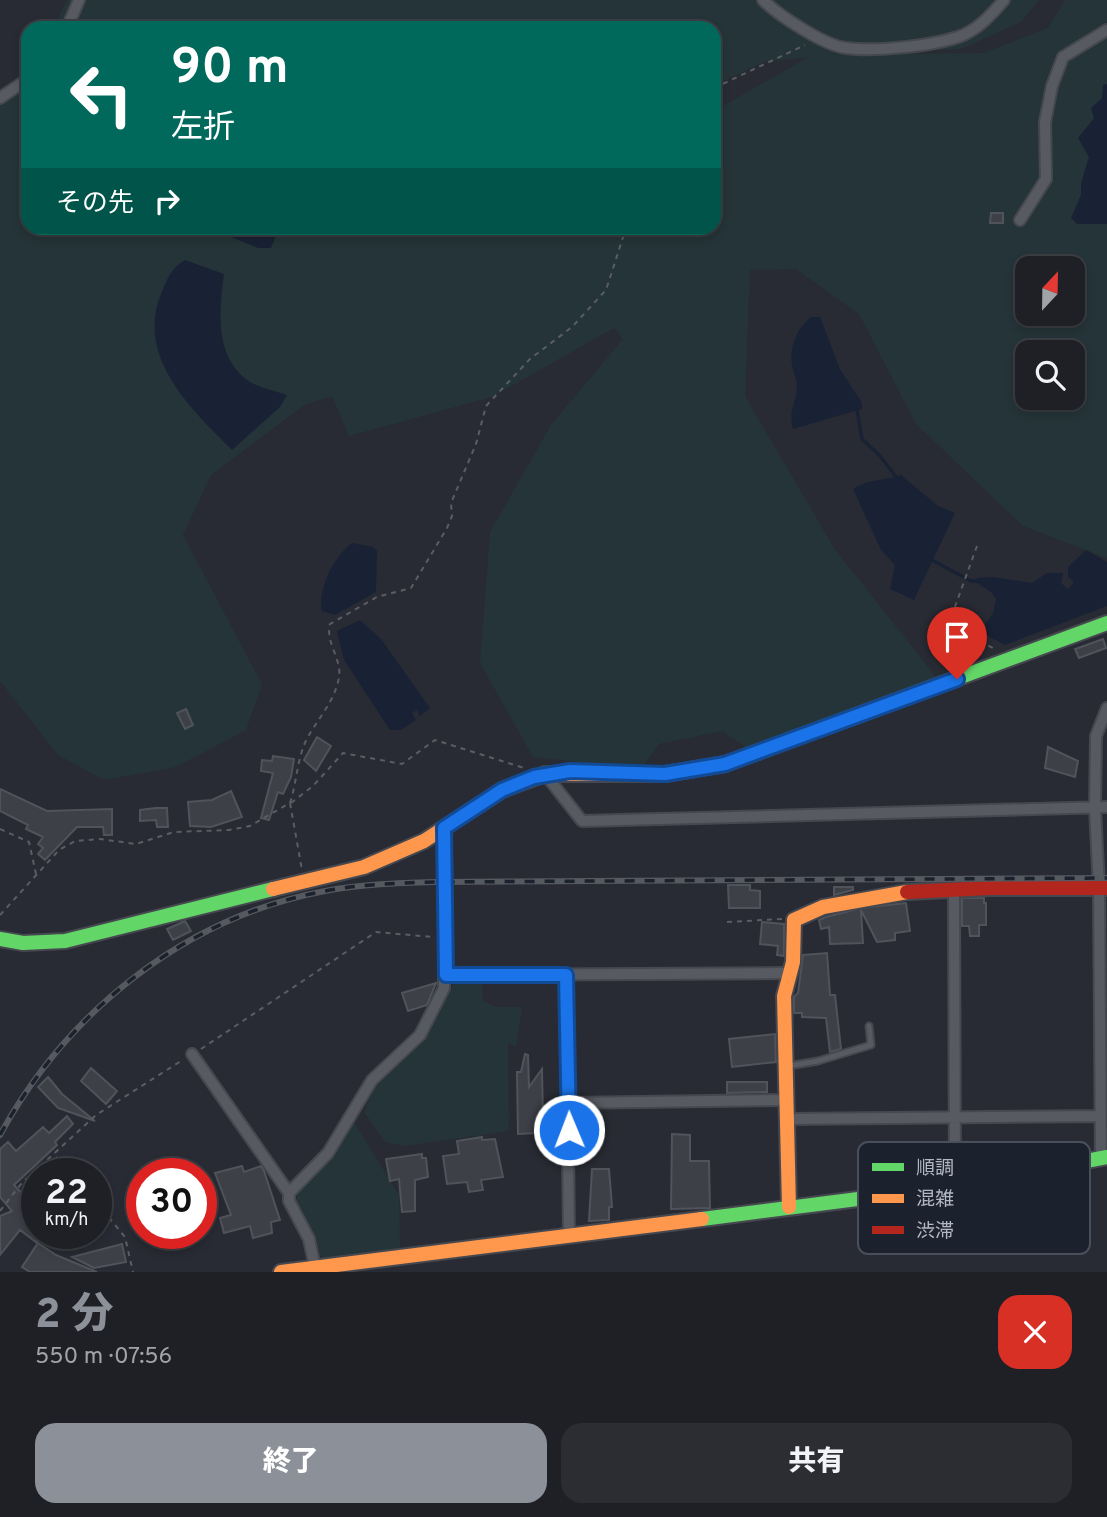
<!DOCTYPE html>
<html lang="ja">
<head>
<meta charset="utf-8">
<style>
	body { margin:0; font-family:Overpass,"Noto Sans JP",sans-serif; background:#2b2d32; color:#f1f3f6; height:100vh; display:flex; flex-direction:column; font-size:26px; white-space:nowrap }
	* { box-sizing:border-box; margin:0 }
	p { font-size:23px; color:#a1a3a7 }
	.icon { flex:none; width:38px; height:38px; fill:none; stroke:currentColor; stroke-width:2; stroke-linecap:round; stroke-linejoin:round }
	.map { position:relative; height:1272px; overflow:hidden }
	.side { display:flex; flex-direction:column; background:#1e2026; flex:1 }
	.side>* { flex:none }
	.top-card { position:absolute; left:21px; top:21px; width:700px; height:214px; border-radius:21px; box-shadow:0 4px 10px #0003,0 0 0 2px #3c3e43; background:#00695c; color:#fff; overflow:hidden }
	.needle { width:46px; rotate:22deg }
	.controls { position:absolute; left:1015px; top:256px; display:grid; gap:14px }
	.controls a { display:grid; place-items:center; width:70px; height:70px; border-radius:14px; background:#1e2026; box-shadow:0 4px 10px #0003,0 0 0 2px #3c3e43; font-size:35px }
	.speed { position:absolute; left:21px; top:1158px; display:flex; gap:14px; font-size:35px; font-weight:700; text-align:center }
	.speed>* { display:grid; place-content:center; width:91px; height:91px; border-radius:50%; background:#1e2026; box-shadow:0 4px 10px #0003,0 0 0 2px #3c3e43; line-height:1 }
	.speed small { font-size:18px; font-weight:400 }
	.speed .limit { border:10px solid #d22; background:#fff; color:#111 }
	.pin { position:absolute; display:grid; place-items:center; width:60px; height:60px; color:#fff; margin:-72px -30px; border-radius:50% 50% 50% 0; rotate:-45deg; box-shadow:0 0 7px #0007 }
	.pin .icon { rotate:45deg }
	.me { position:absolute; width:77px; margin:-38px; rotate:359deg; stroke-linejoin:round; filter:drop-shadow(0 0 5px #0008) }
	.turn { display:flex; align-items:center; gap:24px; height:147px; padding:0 35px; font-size:32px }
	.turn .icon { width:91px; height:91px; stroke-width:2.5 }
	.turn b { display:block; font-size:49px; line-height:60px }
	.then { display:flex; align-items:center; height:66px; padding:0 35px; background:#0003; gap:14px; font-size:26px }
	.round { display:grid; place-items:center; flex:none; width:74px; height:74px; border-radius:21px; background:#2b2d32 }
	.head { display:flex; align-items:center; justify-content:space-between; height:119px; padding:0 35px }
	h1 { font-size:42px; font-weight:800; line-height:52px; color:#8c9099 }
	.action { display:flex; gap:14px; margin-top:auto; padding:14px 35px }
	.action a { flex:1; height:80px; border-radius:21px; background:#8c9099; color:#fff; font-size:28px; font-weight:800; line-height:80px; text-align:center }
	.action a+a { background:#2b2d32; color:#f1f3f6 }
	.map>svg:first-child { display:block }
</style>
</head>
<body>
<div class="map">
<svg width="1107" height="1272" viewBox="0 0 1107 1272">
	<rect width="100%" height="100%" fill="#282b33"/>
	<path fill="#253438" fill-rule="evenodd" d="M67,0H1039L1021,22L961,49L828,55L984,53L1048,28L1065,0H1107V558L1023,526L916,424L859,314L796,269L750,270L745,396L834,548L939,681L748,749L723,731L659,744L641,769L533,757L480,663L490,532L551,425L623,339L614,328L492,397L349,436L332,396L304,405L211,475L183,535L262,684L246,730L176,767L104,780L58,755L0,681V90L28,72V228H714V111L809,57L764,62L714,85V28H53ZM1027,268H1073V313H1027ZM1027,352H1073V397H1027Z
		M482,979L483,1001L496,1007H522L516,1047L508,1042L509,1131L404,1146L385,1142L364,1112L376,1084L424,1039L454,983L461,979Z
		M354,1122L399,1195L400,1250L322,1260L316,1239L295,1202L299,1191L331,1161Z"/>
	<path fill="#192234" d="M1107,84V224H1077L1071,218L1081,195V183L1089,157L1078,138L1094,118L1091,108L1102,98L1103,85Z
		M210,228H279L271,248H258Z
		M185,260L224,274C219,311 214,358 250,382C261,388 276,391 287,395L280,407L232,450C192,410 135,357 161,294C167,279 171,268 185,260Z
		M812,317H820L840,369L862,403V409L793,429C788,409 796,405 797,386C797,380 793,372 792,365C789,348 797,326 812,317Z
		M901,475L938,506L955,513L914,600L890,589L895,565L881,550L853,489C867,479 884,481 901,475Z
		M352,543L373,547L377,551L376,592L335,615L322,611C317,590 334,556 352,543Z
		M1086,550L1107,562V606L1005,645L980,632L993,613L996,599L991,592L976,582L977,578L993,577L1032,583L1047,573H1063L1061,583L1068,589L1074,582L1068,577V567Z
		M360,620L381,639L430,708L420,716L417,710L412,713L416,720L401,730H390L344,660L337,631Z"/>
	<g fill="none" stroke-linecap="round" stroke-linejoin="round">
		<path stroke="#192234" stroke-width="3.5" d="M857,410L862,439L880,456L897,478
			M930,559L971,581H980"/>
	</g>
	<path fill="#3d4047" stroke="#50535b" stroke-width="2" d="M991,213H1003V223H990Z
		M1103,639L1106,648L1079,658L1075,649Z
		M186,709L193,725L185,729L177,713Z
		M317,737L331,746L316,771L304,760Z
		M1048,747L1078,761L1075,777L1045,768Z
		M273,756L294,759L291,777L283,794L278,792L269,820L261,818L273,773L261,771L262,760L272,761Z
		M0,789L47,811L112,809V835H104L103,827H77L45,860L38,854L43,848L38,844L43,837L26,829L28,825L0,811Z
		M231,791L242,817L211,827L190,826L188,802L212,800Z
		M156,808H167L168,827H157L156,820L140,821V810Z
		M728,885H750V890L760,891V908H729Z
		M834,887H853V890L834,895Z
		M962,898H984V903H986V925H979V936H970L969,926H962Z
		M906,903L910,931L895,933V940L877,942L861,910L863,943L830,944L829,927L821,929L819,920L826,917L861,908Z
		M185,921L191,931L173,940L167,929Z
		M762,922L784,924V956L777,955L778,946L760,944Z
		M827,953L830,995H835L841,1049L830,1052L826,1018L802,1017V1013H794V997L798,993L803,955Z
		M436,983L427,1005L408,1011L402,993Z
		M775,1034L776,1062L732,1067L729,1039Z
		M525,1054L528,1055L529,1087L542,1069L543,1120H560V1132L518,1134L517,1072H521Z
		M91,1068L117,1091L106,1104L81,1081Z
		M48,1077L62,1094L95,1121L58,1108L38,1087Z
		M727,1082H767V1092L727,1093Z
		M67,1116L73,1124L55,1142L57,1145L14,1185L37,1209V1243L20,1230L0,1255V1216L12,1211L0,1197V1149L8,1142L16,1151L43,1127L49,1133Z
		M672,1134L690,1135V1161H709L710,1208L671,1209Z
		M482,1137V1140L495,1139L503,1177L481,1180L483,1190L469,1192L467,1182L447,1184L443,1156L459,1154L457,1141Z
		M422,1154V1158H426L428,1177L415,1180V1211L402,1212L399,1179L390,1181L386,1159Z
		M242,1166L244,1172L261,1166L264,1171L280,1220L271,1222L272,1233L253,1238L250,1226L224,1233L220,1218L231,1215L215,1173Z
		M592,1169H609L612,1207H609V1220L589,1221Z
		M38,1243L56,1255L97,1272H30L22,1267Z
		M122,1244L126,1262L94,1268L72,1257Z"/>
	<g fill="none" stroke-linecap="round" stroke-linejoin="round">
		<defs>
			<path id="lane" d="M788,1066L818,1061L871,1045L869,1026"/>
			<path id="street" d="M763,0C778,15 825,46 846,48C874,52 931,46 958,37C977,31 992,14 1004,0
				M67,28L79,0
				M0,98L28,79
				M1020,220L1046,179L1045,122L1052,86L1063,57L1107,30
				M545,774L582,821L1107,807
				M954,891L955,1186
				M446,975L788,973
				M566,975L569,1236
				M192,1054L289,1193
				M569,1103L788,1100
				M788,1119L1100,1116
				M1101,1158L1099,888L1095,808L1096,736L1107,708
				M315,1267L309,1239L289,1201V1193L328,1153L372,1080L420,1035L444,988V828"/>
			<path id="fast" d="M758,752L1107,623
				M0,939L23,943L65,941L273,889
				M702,1219L944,1188L1107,1157"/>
			<path id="slow" d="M273,889L364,867L424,841L502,790L545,774H665L725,764L758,752
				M789,1207L784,996L793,962L794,920L823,907L907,892
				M281,1272L702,1219"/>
			<path id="jam" d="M907,892L990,888H1107"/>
		</defs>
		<use href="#lane" stroke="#464850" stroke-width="9"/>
		<use href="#street" stroke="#464850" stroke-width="14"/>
		<use href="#fast" stroke="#464850" stroke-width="18"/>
		<use href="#slow" stroke="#464850" stroke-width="18"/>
		<use href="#jam" stroke="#464850" stroke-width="18"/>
		<path stroke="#5a5d63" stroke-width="2" stroke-dasharray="5 5" stroke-linecap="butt" d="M714,88L805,45
			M977,546L948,626L997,650
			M290,803C296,785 297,763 304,745C314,722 335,703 339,677C342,659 325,642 330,624L377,597L411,588L447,528L452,516L451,503L476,444L486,406L530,359L572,327L606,290L626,228
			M291,803L313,786L343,753L402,764L435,740L524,768
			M0,829L29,842L36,874
			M0,915L59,850L75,841L100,839L136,844L174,832L229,830L250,826L290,803L302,870
			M727,922L782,919
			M201,1049L376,932L433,937
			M56,1157L71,1174
			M96,1202L125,1237L133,1272
			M0,1211L21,1184L96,1115L181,1061"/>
		<use href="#lane" stroke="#585a61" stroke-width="5"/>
		<use href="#street" stroke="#585a61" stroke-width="10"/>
		<use href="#fast" stroke="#63d668" stroke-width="14"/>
		<use href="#slow" stroke="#ff974d" stroke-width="14"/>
		<use href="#jam" stroke="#b3261e" stroke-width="14"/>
		<defs>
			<path id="rail" d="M0,1135C67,1012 185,917 325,891C362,884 399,883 436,882L1107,878"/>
		</defs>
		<use href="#rail" stroke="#56595f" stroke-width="6"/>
		<use href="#rail" stroke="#1c222d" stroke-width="3.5" stroke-dasharray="10" stroke-linecap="butt"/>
	</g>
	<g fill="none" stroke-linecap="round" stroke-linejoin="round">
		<defs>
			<path id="route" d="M569,1130L566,975H446L444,828L502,790L534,777L570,771L665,774L725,764L957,679"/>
		</defs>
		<use href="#route" stroke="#114b97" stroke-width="18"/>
		<use href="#route" stroke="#1a73e8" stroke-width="12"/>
	</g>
	<rect x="858" y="1142" width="232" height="112" rx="10" fill="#1c222d" stroke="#494f5a" stroke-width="2"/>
	<rect x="872" y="1163" width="32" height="8" fill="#63d668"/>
	<rect x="872" y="1194" width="32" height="9" fill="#ff974d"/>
	<rect x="872" y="1226" width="32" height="8" fill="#b3261e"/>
	<g font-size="19" fill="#b2b7c4">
		<text x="916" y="1174">順調</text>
		<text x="916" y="1205">混雑</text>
		<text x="916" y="1237">渋滞</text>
	</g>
</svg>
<div class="controls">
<a><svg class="needle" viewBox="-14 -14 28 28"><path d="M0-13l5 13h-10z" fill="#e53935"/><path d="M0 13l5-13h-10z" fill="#a1a3a7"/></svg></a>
<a><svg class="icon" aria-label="search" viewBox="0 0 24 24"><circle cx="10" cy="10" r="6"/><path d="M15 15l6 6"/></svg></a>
</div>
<div class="speed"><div>22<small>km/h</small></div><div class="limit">30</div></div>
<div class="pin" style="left:957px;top:679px;background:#d93025"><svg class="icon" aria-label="arrive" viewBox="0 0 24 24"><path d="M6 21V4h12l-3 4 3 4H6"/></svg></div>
<svg class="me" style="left:569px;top:1130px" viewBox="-20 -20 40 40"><circle r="17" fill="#1a73e8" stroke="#fff" stroke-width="3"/><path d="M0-11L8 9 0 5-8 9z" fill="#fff"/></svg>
<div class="top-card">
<div class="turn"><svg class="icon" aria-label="left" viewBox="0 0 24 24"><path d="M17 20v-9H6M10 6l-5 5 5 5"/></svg><div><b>90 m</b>左折</div></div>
<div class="then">その先<svg class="icon" aria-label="right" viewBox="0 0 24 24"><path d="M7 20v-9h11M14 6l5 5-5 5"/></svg></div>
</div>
</div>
<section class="side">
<div class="head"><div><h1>2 分</h1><p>550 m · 07:56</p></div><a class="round" style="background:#d93025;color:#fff"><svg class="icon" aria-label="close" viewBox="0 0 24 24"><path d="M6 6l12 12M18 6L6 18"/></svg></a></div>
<div class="action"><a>終了</a><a>共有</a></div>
</section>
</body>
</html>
